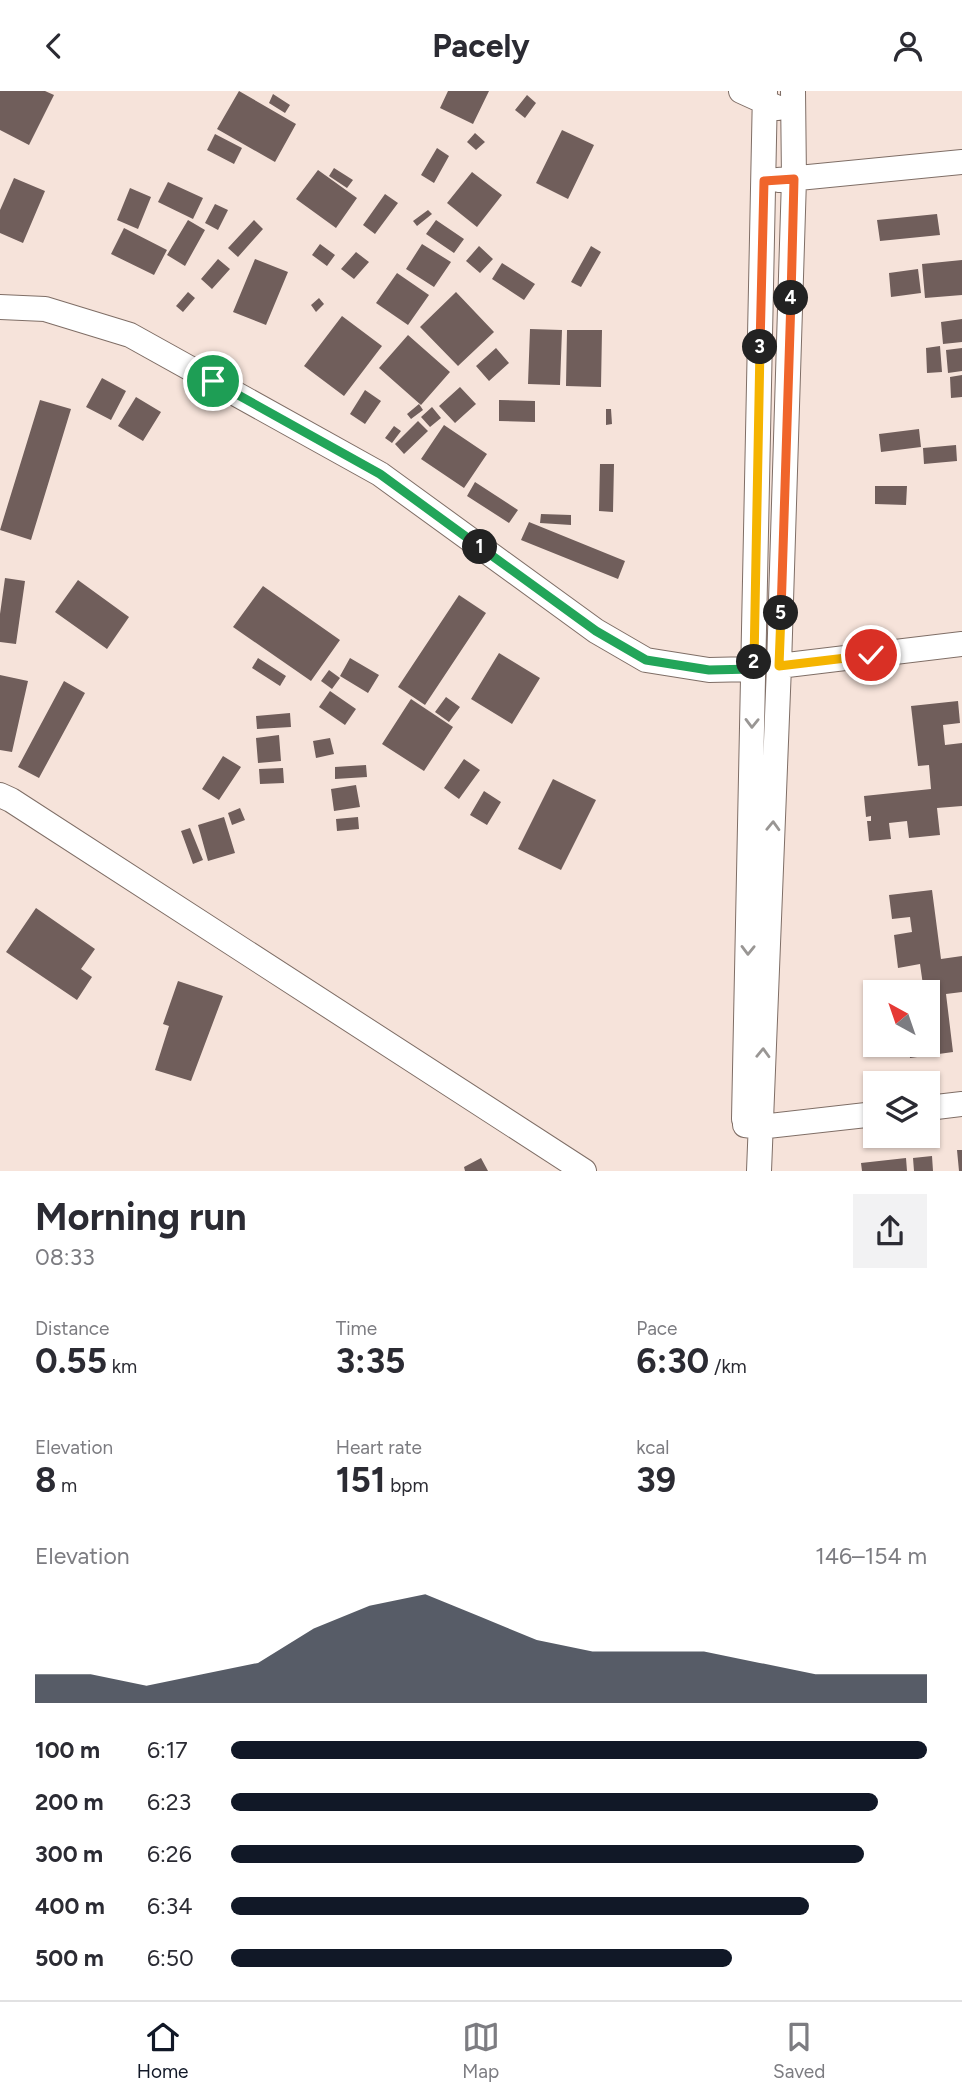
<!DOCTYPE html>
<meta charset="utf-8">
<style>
:root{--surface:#fff;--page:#f2f2f3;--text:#2b2b33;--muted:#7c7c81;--line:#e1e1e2;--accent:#111827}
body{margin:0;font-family:Figtree,sans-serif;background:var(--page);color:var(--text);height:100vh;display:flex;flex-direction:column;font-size:26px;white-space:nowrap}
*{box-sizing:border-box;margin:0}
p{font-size:23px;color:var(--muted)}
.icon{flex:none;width:38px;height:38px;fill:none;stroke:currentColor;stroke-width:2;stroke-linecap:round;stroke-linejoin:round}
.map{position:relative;height:1080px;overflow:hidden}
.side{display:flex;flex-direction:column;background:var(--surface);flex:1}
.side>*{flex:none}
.needle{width:46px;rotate:320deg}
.controls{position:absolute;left:863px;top:889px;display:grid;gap:14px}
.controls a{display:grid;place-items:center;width:77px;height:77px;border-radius:0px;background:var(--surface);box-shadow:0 2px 5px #0004;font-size:35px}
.pin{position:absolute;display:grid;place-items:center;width:60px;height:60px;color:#fff;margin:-30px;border:4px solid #fff;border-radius:50%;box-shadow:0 2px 7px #0007}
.km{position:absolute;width:35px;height:35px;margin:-18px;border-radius:50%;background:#222;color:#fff;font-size:19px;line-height:35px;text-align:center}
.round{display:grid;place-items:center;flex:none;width:74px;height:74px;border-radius:0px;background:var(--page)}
.head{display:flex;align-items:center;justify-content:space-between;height:119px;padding:0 35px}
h1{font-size:38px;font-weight:700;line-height:52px}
.stats{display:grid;grid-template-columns:repeat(3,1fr);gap:10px;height:119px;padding:7px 35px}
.stats div{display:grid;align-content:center}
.stats b{font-size:35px;font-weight:700}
.stats small{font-size:19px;font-weight:400}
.stats p{font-size:19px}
.chart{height:196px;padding:14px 35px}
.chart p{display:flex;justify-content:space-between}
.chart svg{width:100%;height:126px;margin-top:7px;fill:var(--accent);opacity:.7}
ul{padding:0 35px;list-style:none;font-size:23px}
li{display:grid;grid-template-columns:112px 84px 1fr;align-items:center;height:52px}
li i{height:18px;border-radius:9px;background:var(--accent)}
header{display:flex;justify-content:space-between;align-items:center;height:91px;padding:0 35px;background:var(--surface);font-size:32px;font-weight:700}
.tab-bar{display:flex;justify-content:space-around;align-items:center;height:98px;border-top:2px solid var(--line);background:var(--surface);font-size:19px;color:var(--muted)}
.tab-bar a{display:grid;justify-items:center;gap:4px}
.tab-bar .active{color:var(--accent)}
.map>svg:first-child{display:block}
.building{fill:#705e5b}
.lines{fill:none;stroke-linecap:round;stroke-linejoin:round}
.street-casing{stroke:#7f6e66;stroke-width:26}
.street{stroke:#fff;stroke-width:24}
.oneway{stroke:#999694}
.split-1-casing{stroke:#fff;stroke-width:14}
.split-2-casing{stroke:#fff;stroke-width:14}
.split-3-casing{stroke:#fff;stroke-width:14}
.split-4-casing{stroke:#fff;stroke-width:14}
.split-5-casing{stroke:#fff;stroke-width:14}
.split-6-casing{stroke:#fff;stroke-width:14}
.split-1{stroke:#22a559;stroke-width:9}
.split-2{stroke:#22a559;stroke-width:9}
.split-3{stroke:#f5b400;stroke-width:9}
.split-4{stroke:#f0652b;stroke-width:9}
.split-5{stroke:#f0652b;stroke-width:9}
.split-6{stroke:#f5b400;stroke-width:9}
</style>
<header><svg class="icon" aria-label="back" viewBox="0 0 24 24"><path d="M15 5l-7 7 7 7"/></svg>Pacely<svg class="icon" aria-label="person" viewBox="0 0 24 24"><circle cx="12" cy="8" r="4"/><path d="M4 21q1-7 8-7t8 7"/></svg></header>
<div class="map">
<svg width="962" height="1080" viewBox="0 0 962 1080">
<rect width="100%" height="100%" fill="#f6e3da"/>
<path class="building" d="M0 0H45L54 4 29 54 0 39Z
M239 0 296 33 275 71 217 38Z
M448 0H489L473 33 440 17Z
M273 3 290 14 285 22 269 12Z
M527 4 536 12 525 27 515 19Z
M562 39 594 54 568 108 536 92Z
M475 42 485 51 476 59 467 51Z
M215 43 242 57 234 73 207 59Z
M437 57 449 65 434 92 421 84Z
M334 77 353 89 347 97 329 85Z
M318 79 357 107 336 137 296 108Z
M472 81 502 104 477 136 447 112Z
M14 87 45 100 23 152 0 142V119Z
M168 91 203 107 193 128 158 111Z
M130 97 151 106 138 138 117 129Z
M385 103 398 112 375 143 363 134Z
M215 113 228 119 218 139 205 132Z
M428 119 432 123 417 135 413 130Z
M937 123 940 144 880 150 877 129Z
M188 129 205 139 185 175 167 164Z
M254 129 263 138 238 166 228 157Z
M436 129 464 148 454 162 426 143Z
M124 137 167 159 154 184 111 163Z
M320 153 335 164 327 175 312 164Z
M422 153 451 171 434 196 406 178Z
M479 155 493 168 480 182 466 170Z
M591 155 601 161 581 196 571 191Z
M356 161 369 171 354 188 341 178Z
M218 168 230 178 212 198 201 188Z
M255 168 288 181 266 234 233 221Z
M962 169V204L925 207 922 173Z
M502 172 535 193 524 209 492 188Z
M918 178 921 202 891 206 889 182Z
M397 182 429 204 408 234 376 212Z
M188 201 195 207 183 221 176 215Z
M456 201 494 241 458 275 420 236Z
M319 207 324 213 316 221 311 214Z
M342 225 382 255 344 305 304 275Z
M962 228V251L943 253 941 231Z
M530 238 562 239 560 294 528 293Z
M567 239H602L601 296 566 295Z
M408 244 450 281 421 314 379 277Z
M940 255 942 281 927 282 926 257Z
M496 257 509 272 489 290 476 275Z
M962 257V280L948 282 946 259Z
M962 284V306L951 307 950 286Z
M102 287 126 300 111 329 86 316Z
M460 296 476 313 455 332 439 315Z
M365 299 381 310 365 333 350 323Z
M136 306 161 321 143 350 118 335Z
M40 309 71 318 31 449 0 439Z
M499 309 535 310V331L499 330Z
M419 313 423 319 411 328 407 323Z
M432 316 441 327 430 336 421 326Z
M606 318H611L612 333 606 334Z
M418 330 428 340 404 363 395 353Z
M444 334 487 363 464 397 421 368Z
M394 335 401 340 392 352 385 347Z
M919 338 921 356 881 361 879 343Z
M956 354 957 370 924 373 923 357Z
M600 373H614L613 421 599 420Z
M475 391 518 419 509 432 467 405Z
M875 395H907L906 414 875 413Z
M541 423 571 424V434L540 432Z
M529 431 625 470 618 488 521 449Z
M5 487 25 490 16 553 0 551V523Z
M78 489 129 526 107 558 55 521Z
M263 495 340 549 311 590 233 536Z
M459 504 486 522 425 614 398 596Z
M499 562 540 587 512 633 471 608Z
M258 567 286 585 280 595 252 577Z
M350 567 379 584 368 602 340 585Z
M329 579 340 587 332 598 321 590Z
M0 584 28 590 12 661 0 659Z
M64 590 85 602 39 687 18 676Z
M330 600 356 618 345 634 319 616Z
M446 606 460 616 449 631 435 621Z
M411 608 453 636 424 680 382 653Z
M958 610 960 632 943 634 945 654 962 652V715L937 717 940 744 909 747 907 730 889 732 891 748 869 750 867 730H871V725L866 726 864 705 931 698 929 674 918 675 911 615Z
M290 622 291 636 257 638 256 625Z
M279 644 281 670 258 672 256 647Z
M330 647 334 663 316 667 313 650Z
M223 665 241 676 219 709 202 698Z
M464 668 480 679 459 708 444 697Z
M366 674 367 686 335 688V676Z
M283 677 284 692 260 693 259 678Z
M553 688 596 709 561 779 518 758Z
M356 694 360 716 334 720 331 698Z
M484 700 501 711 487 734 470 724Z
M240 717 245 729 232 734 228 722Z
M224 726 235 762 208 770 198 734Z
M358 726 359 738 337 740 336 728Z
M190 737 203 769 193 773 181 740Z
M932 799 941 868 962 865V901L946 903 953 961 910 967 909 954H928V901H924L920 873 898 877 894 844 912 841 910 826 892 828 889 804Z
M36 817 95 858 81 878 92 886 77 909 6 861Z
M178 890 223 905 191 990 155 979 169 935 163 933Z
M957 1059H962V1080H959Z
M932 1065 933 1080H914L913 1067Z
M481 1067 488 1080H465L464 1076Z
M906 1067 907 1080H862L861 1072Z"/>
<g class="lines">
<g class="street-casing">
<path id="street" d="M741 0 778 17
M778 89 962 71
M0 216 45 218 130 244 380 383 596 540 646 569 709 579 753 578
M779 575 962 553
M0 704 11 709 584 1080
M928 1017 962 1013
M744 1028 765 0
M745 1034 760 1036 875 1023
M759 1080 779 575 794 88 793 0"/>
</g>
<use href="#street" class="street"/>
</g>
<defs><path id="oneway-chevron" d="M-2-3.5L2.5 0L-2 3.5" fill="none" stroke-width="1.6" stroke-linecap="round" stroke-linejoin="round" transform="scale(1.75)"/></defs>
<g class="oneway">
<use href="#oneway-chevron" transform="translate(752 632) rotate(91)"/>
<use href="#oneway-chevron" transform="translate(773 735) rotate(-88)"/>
<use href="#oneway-chevron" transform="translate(748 859) rotate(91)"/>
<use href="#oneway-chevron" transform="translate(763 962) rotate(-88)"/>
</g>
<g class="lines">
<g class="split-1-casing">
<path id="split-1" d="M213 290 380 383 480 456"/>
</g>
<g class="split-2-casing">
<path id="split-2" d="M480 456 596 540 646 569 709 579 753 578 754 571"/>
</g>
<g class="split-3-casing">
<path id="split-3" d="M754 571 760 256"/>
</g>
<g class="split-4-casing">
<path id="split-4" d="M760 256 764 90 794 88 791 207"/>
</g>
<g class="split-5-casing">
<path id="split-5" d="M781 522 791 207"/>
</g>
<g class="split-6-casing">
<path id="split-6" d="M781 522 779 575 871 564"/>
</g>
<use href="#split-1" class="split-1"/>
<use href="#split-2" class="split-2"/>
<use href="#split-3" class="split-3"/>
<use href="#split-4" class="split-4"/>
<use href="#split-5" class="split-5"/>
<use href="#split-6" class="split-6"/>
</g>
</svg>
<div class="controls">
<a><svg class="needle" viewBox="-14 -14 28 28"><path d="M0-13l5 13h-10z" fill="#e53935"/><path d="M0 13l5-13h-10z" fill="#7c7c81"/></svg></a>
<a><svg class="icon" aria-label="layers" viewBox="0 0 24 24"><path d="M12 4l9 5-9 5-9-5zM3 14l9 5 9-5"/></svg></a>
</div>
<div class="pin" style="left:213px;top:290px;background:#1e9e55"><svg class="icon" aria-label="arrive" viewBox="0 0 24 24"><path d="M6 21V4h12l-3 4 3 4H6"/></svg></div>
<div class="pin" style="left:871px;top:564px;background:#d93025"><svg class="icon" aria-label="check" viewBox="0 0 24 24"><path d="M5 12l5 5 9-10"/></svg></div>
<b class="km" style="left:480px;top:456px">1</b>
<b class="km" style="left:754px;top:571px">2</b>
<b class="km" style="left:760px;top:256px">3</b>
<b class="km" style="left:791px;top:207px">4</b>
<b class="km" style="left:781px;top:522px">5</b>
</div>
<section class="side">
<div class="head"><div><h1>Morning run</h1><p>08:33</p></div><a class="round"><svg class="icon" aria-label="share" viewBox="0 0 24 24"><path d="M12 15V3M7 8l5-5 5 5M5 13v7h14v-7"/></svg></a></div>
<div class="stats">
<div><p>Distance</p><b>0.55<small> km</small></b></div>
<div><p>Time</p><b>3:35</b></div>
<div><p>Pace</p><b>6:30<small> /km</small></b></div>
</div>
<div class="stats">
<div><p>Elevation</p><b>8<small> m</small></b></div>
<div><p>Heart rate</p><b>151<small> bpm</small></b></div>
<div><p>kcal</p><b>39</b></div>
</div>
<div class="chart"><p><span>Elevation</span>146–154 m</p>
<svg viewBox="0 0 160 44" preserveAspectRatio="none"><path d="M0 44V34L10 34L20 38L30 34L40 30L50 18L60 10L70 6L80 14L90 22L100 26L110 26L120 26L130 30L140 34L150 34L160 34V44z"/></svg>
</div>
<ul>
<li><b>100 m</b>6:17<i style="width:100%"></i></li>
<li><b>200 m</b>6:23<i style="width:93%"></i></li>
<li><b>300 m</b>6:26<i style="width:91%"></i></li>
<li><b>400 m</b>6:34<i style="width:83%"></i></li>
<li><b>500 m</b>6:50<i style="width:72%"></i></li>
</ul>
</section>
<nav class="tab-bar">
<a class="active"><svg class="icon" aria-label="home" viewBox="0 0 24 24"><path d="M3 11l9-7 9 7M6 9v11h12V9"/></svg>Home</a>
<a><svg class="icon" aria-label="map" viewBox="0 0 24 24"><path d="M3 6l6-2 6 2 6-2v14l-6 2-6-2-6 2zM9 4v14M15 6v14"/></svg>Map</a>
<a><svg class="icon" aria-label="saved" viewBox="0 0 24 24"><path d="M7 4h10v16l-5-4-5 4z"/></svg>Saved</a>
</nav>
